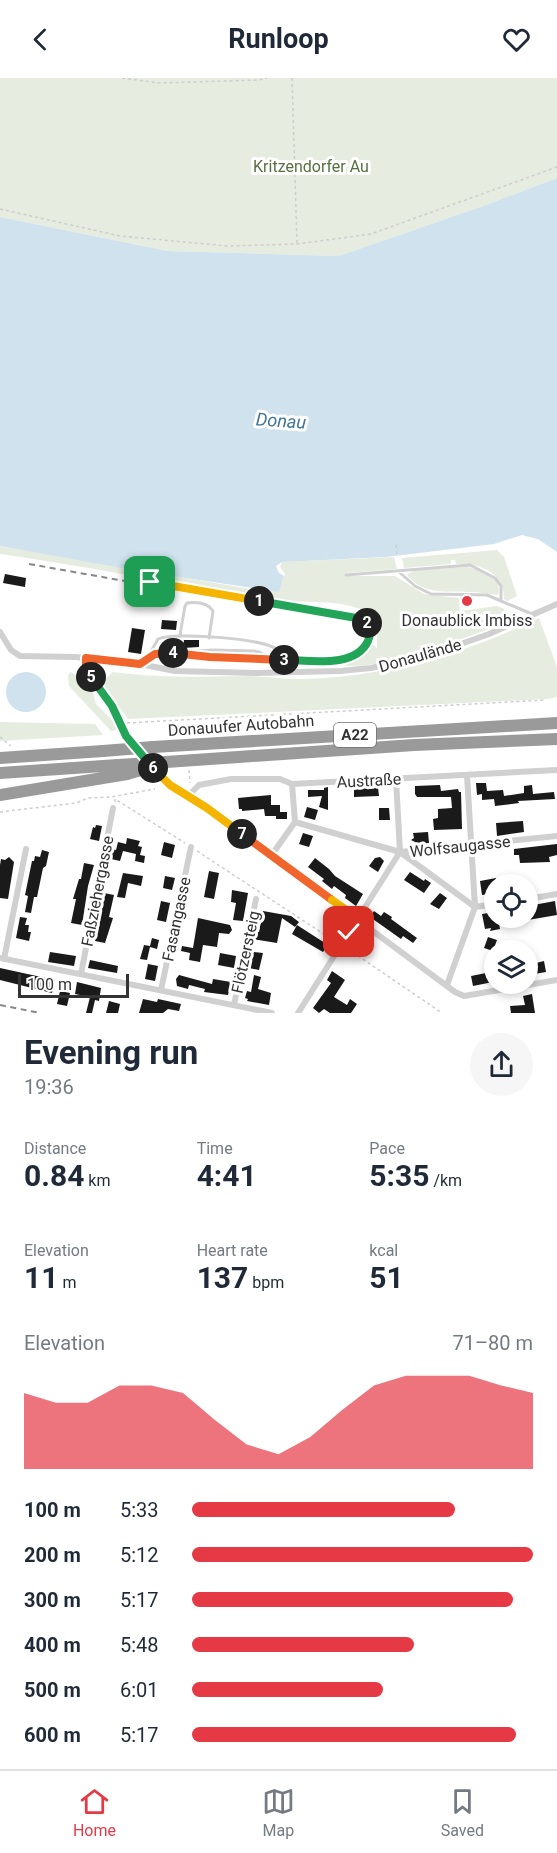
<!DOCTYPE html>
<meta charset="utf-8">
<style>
:root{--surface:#fff;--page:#f6f6f7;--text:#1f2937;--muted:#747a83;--line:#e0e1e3;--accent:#e63946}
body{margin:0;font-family:Roboto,sans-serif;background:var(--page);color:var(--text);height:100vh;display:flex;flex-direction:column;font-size:22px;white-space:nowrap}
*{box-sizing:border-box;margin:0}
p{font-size:20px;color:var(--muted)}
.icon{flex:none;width:33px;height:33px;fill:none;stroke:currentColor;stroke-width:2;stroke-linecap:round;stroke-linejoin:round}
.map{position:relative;height:935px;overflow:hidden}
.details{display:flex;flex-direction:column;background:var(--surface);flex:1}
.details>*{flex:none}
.fabs{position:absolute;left:484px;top:796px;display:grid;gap:12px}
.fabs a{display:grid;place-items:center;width:54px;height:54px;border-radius:50%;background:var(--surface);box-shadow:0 3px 9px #0003;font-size:30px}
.scale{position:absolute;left:18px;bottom:15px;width:111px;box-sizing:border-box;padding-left:6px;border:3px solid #333;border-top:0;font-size:16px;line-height:21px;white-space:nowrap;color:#333;-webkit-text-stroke:4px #fff;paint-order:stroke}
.pin{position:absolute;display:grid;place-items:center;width:51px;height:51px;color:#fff;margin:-26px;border-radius:12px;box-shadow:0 3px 9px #0006}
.km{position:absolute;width:30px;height:30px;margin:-15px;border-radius:50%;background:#222;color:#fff;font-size:16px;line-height:30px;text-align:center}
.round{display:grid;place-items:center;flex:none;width:63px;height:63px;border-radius:32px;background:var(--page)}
.headline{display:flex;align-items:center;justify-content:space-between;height:102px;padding:0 24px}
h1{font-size:33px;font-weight:700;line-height:45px}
.figures{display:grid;grid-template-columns:repeat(3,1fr);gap:9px;height:102px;padding:6px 24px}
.figures div{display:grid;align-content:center}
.figures b{font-size:30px;font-weight:700}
.figures small{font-size:16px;font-weight:400}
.figures p{font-size:16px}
.chart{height:168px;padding:12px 24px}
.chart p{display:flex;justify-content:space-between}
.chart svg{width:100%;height:108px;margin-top:6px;fill:var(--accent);opacity:.7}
ul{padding:0 24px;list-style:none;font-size:20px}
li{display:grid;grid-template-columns:96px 72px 1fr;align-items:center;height:45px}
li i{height:15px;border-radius:8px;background:var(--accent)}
header{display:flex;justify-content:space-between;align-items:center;height:78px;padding:0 24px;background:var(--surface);font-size:27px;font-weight:700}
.tab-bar{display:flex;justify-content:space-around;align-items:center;height:84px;border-top:2px solid var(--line);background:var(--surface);font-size:16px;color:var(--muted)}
.tab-bar a{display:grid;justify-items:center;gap:3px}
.tab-bar .on{color:var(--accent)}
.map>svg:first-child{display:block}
.green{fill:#e6ecdf}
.water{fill:#cfe2ee}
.building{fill:#1a1a1a}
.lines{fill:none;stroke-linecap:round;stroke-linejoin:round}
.path{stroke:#cdcdcd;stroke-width:1.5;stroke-dasharray:3 3;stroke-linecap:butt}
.service{stroke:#d0d0d0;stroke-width:3}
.minor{stroke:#d0d0d0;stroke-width:6}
.motorway{stroke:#9a9a9a;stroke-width:12}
.rail{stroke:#888;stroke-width:2;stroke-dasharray:6 4.5;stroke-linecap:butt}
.motorway-bridge{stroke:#9a9a9a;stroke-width:12}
.split-1-casing{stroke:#fff;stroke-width:12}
.split-2-casing{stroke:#fff;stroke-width:12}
.split-3-casing{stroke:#fff;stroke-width:12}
.split-4-casing{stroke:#fff;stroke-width:12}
.split-5-casing{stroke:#fff;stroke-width:12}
.split-6-casing{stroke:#fff;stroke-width:12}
.split-7-casing{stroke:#fff;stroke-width:12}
.split-8-casing{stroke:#fff;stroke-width:12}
.split-9-casing{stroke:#fff;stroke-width:12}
.split-1{stroke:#f5b400;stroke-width:8}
.split-2{stroke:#22a559;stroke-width:8}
.split-3{stroke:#22a559;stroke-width:8}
.split-4{stroke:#f0652b;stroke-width:8}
.split-5{stroke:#f0652b;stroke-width:8}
.split-6{stroke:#22a559;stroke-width:8}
.split-7{stroke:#f5b400;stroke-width:8}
.split-8{stroke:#f0652b;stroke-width:8}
.split-9{stroke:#f5b400;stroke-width:8}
.poi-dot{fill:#e63946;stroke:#fff;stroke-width:2}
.labels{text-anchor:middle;stroke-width:6;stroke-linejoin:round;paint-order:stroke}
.shield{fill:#fff;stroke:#707070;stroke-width:1.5}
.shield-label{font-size:15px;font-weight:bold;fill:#333}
.park-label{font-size:16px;fill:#56703f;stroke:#fff}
.poi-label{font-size:16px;fill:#333;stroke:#fff}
.street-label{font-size:16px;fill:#333;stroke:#fff}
.water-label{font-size:18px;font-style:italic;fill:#3f7597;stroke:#fff}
</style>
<header><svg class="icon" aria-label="back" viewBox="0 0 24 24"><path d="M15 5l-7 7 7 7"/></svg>Runloop<svg class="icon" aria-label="heart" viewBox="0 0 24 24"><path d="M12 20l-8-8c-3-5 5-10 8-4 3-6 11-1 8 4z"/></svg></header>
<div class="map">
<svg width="557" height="935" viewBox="0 0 557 935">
<rect width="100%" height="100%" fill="#fff"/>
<path class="green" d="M0 0H557V100L483 128 339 178 168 173 0 139Z
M0 468 268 514 269 512 279 513 285 496 280 489 282 484 394 479 397 491 346 495V498H395L424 516 459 520 460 533 497 528 504 531 508 541 505 545C457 562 397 589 346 588 350 581 364 576 372 566L377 570C377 556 378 541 365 533 337 520 304 526 275 522 183 508 92 489 0 476Z
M497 472 504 479 517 518 507 523 504 521C505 494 479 485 456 486L455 482H451V486L404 490 402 480Z
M468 489C480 492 504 501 498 517 488 516 479 514 469 514 446 513 423 517 407 497L411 494 418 492Z
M539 540 557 589V619L548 621 128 641 101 605 113 594C158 600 201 599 246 598 264 598 283 601 301 601 384 599 464 576 539 540Z
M70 594 78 598 92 611 96 626 116 646V652L111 653 69 608 68 598Z
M0 644 95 646 103 657 0 663Z"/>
<path class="water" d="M557 100V474L538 461 522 457 494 466 386 479 282 484 276 488 279 495 284 498 279 514 133 492 0 468V139L168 173 339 178 483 128Z
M6 614a20 20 0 1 1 40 0a20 20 0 1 1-40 0Z"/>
<path class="building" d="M5 496 26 500 25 509 3 505Z
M162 542 177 543 176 552 161 551Z
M132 550 145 552 141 576 128 574Z
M184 562H199V569L183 570Z
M476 705H486L487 713 503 712 504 718 524 715V708L532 707 533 716 554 714 555 721 518 723 519 725 495 728 494 721 482 722V716L477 717Z
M440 707 441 713 458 711 459 714H461L462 751 434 752 433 741 438 740V731L452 730 451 719H417L415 716V708Z
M328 709V732L319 729 322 718 308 719V712H324V710Z
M378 709 379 718 354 719V712L356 710Z
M271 717V727H280V734H287V741H276V738H265L264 731 242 733V731H239L238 720Z
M307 729 318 732 315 742 304 739Z
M379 730H389L390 742H379Z
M523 743 524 754 497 758 496 745Z
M96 747 102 748 99 763 90 761 93 749 95 750Z
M428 754 429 765 416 766 415 764 411 762 414 760 413 755Z
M303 755 313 758 309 769 299 766Z
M127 760 140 763 138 768 142 769 140 777 145 778 144 785 135 783 136 776 123 773 120 783 111 781 113 771 116 772 118 764 126 766Z
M164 764 175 767 172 780 161 777Z
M557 766V777L549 779 550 784 520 785 519 777H514V771Z
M42 772 49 774 46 788 43 790 37 819H34L31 835 25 834 28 818 25 817 32 783H34L35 778 40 779Z
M9 779 14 784 8 821 0 820V787L1 781 5 782Z
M380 779 384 783 378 794 369 788 375 780Z
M315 780 329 791 335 798 363 816 356 828 345 820 346 817 334 808 332 811 322 803 324 801 308 789Z
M84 785 94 787 88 808 82 847 71 845 76 821H73L79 801H81Z
M209 793 219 795 214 821 204 819Z
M410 794 424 803 425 801 431 805 424 815 404 802Z
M123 795 143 798 141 808 128 805 125 820 117 819Z
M165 798 175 800 172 812 163 810Z
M496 800 495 815 482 817 480 803Z
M232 812 248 815 243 843 233 842 236 825 231 824Z
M104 815 114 817 109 839 113 840 105 865 95 863Z
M440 815 447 820 439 831 430 826Z
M161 823 170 825 166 844 157 842Z
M555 823 557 837 528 842V828Z
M263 833 291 838 299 844 295 849 282 840 277 865 253 861 255 853 259 854Z
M374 833 381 838 384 834 392 839 391 841 417 860 413 865 403 858 401 861 370 839Z
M495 834V840H498L500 851 490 853 491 850 485 851 482 836Z
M20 839 27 840 25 847H29L28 854H31L29 863 16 860Z
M198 840 230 847 232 852 229 856 219 855 217 869 203 867 200 884 189 882 190 875 181 873 182 868 193 870Z
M297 847 328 867 323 874 292 856Z
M488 859 497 862 493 873 484 870Z
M152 860 159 862 157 871 150 869 147 882 140 881 144 867 150 868Z
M50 874 76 878 74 888 48 884Z
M253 874 263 875 259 892 249 890Z
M220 875 236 878 234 890 218 887Z
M90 882 118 888 117 895 88 890Z
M544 883 546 894 534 896 532 886Z
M148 886 158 888 155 903 145 901Z
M0 890 55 902 52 915 0 902Z
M332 893 345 902 334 919 347 927 350 921 357 926 351 935H330L324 931 319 935 313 930 331 905 327 902Z
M491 894 492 898H495L493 904 473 908 471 898Z
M179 897 212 906 213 901 231 904 228 917 204 914 205 911 189 907 188 911 177 908 176 901Z
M254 897 261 899 258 911 271 915 269 927 247 923 248 921 245 920 247 913 251 914Z
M77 904 101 910 99 923 95 922 92 935H86L90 919 75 916Z
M60 913 70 915 67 928 57 926Z
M532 916 535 935H511L510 928 525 927 523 918Z
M143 921 157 924 158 921 181 926 179 933 168 931 163 935H139Z
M109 923 120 926 118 935H106Z"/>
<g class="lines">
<path class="path" d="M122 0 159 5 259 2 267 0
M292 0 297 165
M0 131 120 158 228 168 297 166 371 156 557 89
M396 467 397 478
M127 645 545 622
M0 659 11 668
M189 692 190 705
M115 724V721L185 765
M0 734 76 725 88 720 111 719 155 711
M197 773 336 864
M348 871 442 935"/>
<path class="service" d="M398 493 415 508 431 516 487 517 501 523
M346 497 470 487 495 500 501 508V523L532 536
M180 557 185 528 187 525C196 524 208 525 213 533L209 560
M187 574 212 572 254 573 259 574 271 581
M148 579 158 561C174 554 272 560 280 574L277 581
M142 585 151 577 164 574 273 582H339L355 577 368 564 370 550 362 541 150 504"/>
<path class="minor" d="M0 554 11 572 20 578 76 579 140 586 175 593 256 595 340 593 371 590 430 577 489 556 557 526
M86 580 89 597 113 628 126 658 161 699 179 713 207 730 455 914 464 918 557 902
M188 718 199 707 231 701H280L292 706 557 692
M295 744 400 774 557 758
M400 774 475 829 495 826
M271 778 295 744 292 706
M528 821 557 816
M0 880 272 935
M4 881 26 771
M81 896 113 730
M447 907 475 829 467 697
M161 912 191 769
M234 927 256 821
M298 935 400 774 396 701"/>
<path class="motorway" d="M153 669 557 645
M0 680 103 673
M166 684 414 667 557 661
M0 695 118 687
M0 717 127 696"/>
<path class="rail" d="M29 486 316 537
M0 927 40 935"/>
<path class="motorway-bridge" d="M103 673 153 669
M118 687 166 684
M127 696 148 690"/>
</g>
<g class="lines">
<g class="split-1-casing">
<path id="split-1" d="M150 504 259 523"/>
</g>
<g class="split-2-casing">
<path id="split-2" d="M259 523 362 541 367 545"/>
</g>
<g class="split-3-casing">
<path id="split-3" d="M284 582C309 582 355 591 368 563 371 556 371 551 367 545"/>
</g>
<g class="split-4-casing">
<path id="split-4" d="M173 575 210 579 284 582"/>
</g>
<g class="split-5-casing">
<path id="split-5" d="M91 599 86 590V580L140 586 155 576 173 575"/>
</g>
<g class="split-6-casing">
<path id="split-6" d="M91 599 112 628 126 658 153 690"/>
</g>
<g class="split-7-casing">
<path id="split-7" d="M153 690 170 707 207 730 242 756"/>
</g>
<g class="split-8-casing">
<path id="split-8" d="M242 756 332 822"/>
</g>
<g class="split-9-casing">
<path id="split-9" d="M332 822 358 840 349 854"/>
</g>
<use href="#split-1" class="split-1"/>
<use href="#split-2" class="split-2"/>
<use href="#split-3" class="split-3"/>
<use href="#split-4" class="split-4"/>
<use href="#split-5" class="split-5"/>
<use href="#split-6" class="split-6"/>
<use href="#split-7" class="split-7"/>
<use href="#split-8" class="split-8"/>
<use href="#split-9" class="split-9"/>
</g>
<circle class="poi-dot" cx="467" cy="523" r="6"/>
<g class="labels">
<rect class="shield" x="334" y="645" width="42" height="24" rx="4.5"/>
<g class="shield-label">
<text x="355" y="662">A22</text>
</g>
<g class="park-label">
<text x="311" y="94">Kritzendorfer Au</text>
</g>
<g class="poi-label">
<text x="467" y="548">Donaublick Imbiss</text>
</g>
<g class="street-label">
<text transform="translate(420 577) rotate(-16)" y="6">Donaulände</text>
<text transform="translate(241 647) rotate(-4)" y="6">Donauufer Autobahn</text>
<text transform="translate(369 702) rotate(-3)" y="6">Austraße</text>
<text transform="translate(460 768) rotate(-6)" y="6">Wolfsaugasse</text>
<text transform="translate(97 813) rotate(-79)" y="6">Faßziehergasse</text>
<text transform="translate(176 841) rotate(-78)" y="6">Fasangasse</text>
<text transform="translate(245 874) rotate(-78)" y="6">Flötzersteig</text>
</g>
<g class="water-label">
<text transform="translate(281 343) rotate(4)" y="6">Donau</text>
</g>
</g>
</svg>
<div class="fabs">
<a><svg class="icon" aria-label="locate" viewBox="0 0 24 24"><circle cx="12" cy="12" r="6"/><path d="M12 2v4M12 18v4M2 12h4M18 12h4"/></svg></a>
<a><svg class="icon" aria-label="layers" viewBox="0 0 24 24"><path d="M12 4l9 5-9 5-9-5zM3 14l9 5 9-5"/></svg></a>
</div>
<div class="scale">100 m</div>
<div class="pin" style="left:150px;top:504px;background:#1e9e55"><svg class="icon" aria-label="arrive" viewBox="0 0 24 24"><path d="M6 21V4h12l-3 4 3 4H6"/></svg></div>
<div class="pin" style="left:349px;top:854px;background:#d93025"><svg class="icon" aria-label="check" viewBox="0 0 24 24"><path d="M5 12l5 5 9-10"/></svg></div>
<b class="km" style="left:259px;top:523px">1</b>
<b class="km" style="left:367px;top:545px">2</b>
<b class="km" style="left:284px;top:582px">3</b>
<b class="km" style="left:173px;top:575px">4</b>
<b class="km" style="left:91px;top:599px">5</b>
<b class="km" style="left:153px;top:690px">6</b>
<b class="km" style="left:242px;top:756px">7</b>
</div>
<section class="details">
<div class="headline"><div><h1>Evening run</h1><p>19:36</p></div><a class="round"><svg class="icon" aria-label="share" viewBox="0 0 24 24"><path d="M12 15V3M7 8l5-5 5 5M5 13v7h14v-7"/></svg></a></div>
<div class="figures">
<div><p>Distance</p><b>0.84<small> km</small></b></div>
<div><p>Time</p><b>4:41</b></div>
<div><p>Pace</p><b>5:35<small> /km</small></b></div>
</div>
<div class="figures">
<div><p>Elevation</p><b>11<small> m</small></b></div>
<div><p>Heart rate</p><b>137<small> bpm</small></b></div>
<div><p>kcal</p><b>51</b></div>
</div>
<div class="chart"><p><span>Elevation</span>71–80 m</p>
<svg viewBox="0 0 160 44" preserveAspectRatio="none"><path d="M0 44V13L10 17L20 17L30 10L40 10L50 13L60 24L70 34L80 38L90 31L100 20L110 10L120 6L130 6L140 6L150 10L160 13V44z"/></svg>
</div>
<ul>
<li><b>100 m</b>5:33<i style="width:77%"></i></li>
<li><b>200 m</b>5:12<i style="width:100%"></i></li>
<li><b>300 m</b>5:17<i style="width:94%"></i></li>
<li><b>400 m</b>5:48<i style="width:65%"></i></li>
<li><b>500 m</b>6:01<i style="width:56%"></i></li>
<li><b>600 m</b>5:17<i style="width:95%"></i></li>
</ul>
</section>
<nav class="tab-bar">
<a class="on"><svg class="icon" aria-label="home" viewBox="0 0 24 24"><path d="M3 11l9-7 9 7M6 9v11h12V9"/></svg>Home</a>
<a><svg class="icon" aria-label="map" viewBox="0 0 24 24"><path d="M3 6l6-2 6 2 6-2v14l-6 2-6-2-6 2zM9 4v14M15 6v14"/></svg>Map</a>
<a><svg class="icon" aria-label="saved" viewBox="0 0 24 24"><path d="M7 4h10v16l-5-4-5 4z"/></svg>Saved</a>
</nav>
